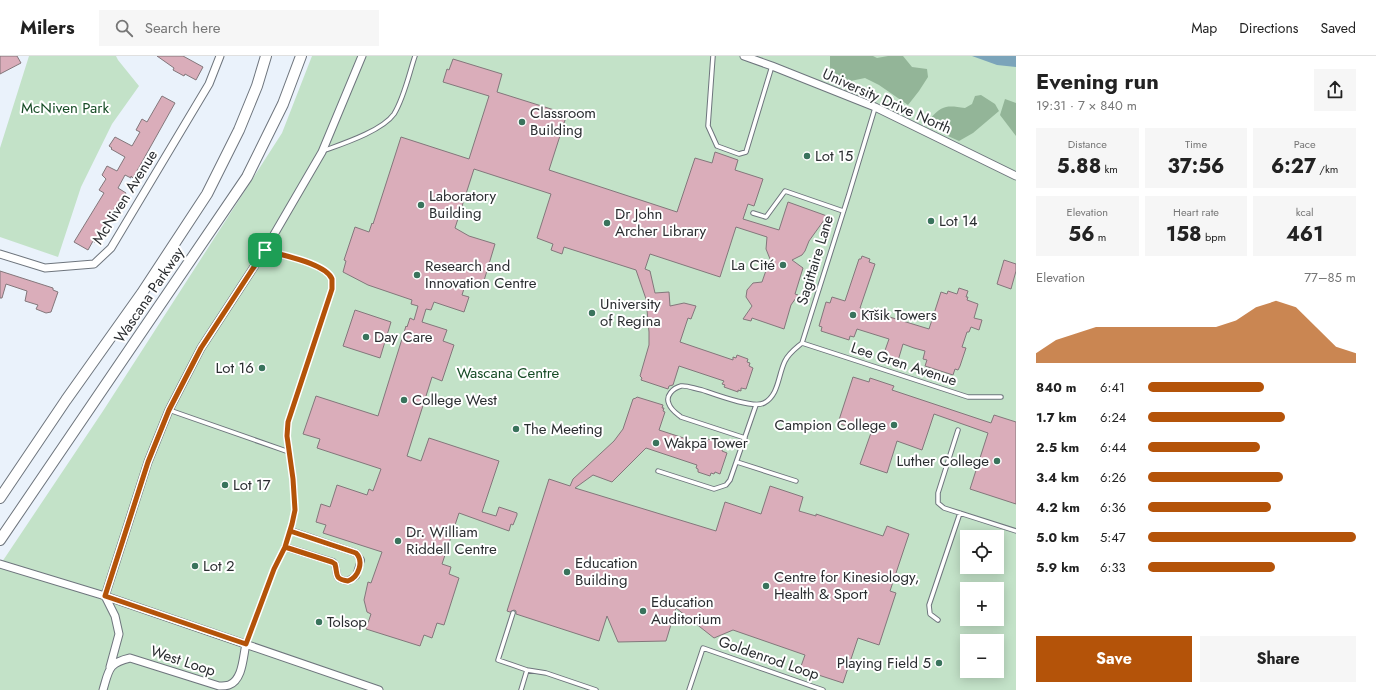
<!DOCTYPE html>
<meta charset="utf-8">
<style>
:root{--surface:#fff;--page:#f6f6f6;--text:#222;--muted:#767676;--line:#e0e0e0;--accent:#b45309}
body{margin:0;font-family:Jost,sans-serif;background:var(--page);color:var(--text);height:100vh;display:flex;flex-direction:column;font-size:15px;white-space:nowrap}
*{box-sizing:border-box;margin:0}
p{font-size:13px;color:var(--muted)}
.icon{flex:none;width:22px;height:22px;fill:none;stroke:currentColor;stroke-width:2;stroke-linecap:round;stroke-linejoin:round}
.map{position:relative;flex:1;overflow:hidden}
.panel{display:flex;flex-direction:column;background:var(--surface);width:360px}
.panel>*{flex:none}
.fabs{position:absolute;left:960px;top:474px;display:grid;gap:8px}
.fabs a{display:grid;place-items:center;width:44px;height:44px;border-radius:0px;background:var(--surface);box-shadow:0 2px 10px #0003;font-size:20px}
.pin{position:absolute;display:grid;place-items:center;width:34px;height:34px;color:#fff;margin:-17px;border-radius:8px;box-shadow:0 2px 6px #0006}
.round{display:grid;place-items:center;flex:none;width:42px;height:42px;border-radius:0px;background:var(--page)}
.headline{display:flex;align-items:center;justify-content:space-between;height:68px;padding:0 20px}
h1{font-size:22px;font-weight:700;line-height:30px}
.figures{display:grid;grid-template-columns:repeat(3,1fr);gap:6px;height:68px;padding:4px 20px}
.figures div{display:grid;align-content:center;border-radius:0px;background:var(--page);text-align:center}
.figures b{font-size:20px;font-weight:700}
.figures small{font-size:11px;font-weight:400}
.figures p{font-size:11px}
.chart{height:112px;padding:8px 20px}
.chart p{display:flex;justify-content:space-between}
.chart svg{width:100%;height:72px;margin-top:4px;fill:var(--accent);opacity:.7}
.cta{display:flex;gap:8px;margin-top:auto;padding:8px 20px}
.cta a{flex:1;height:46px;border-radius:0px;background:var(--accent);color:#fff;font-size:16px;font-weight:700;line-height:46px;text-align:center}
.cta a+a{background:var(--page);color:var(--text)}
ul{padding:0 20px;list-style:none;font-size:13px}
li{display:grid;grid-template-columns:64px 48px 1fr;align-items:center;height:30px}
li i{height:10px;border-radius:5px;background:var(--accent)}
header{display:flex;align-items:center;gap:24px;box-sizing:border-box;height:56px;padding:0 20px;background:var(--surface);border-bottom:1px solid var(--line)}
header strong{font-size:19px}
nav{display:flex;gap:22px;margin-inline-start:auto;font-size:14px}
.search{width:280px;height:36px;background:var(--page);display:flex;align-items:center;gap:10px;box-sizing:border-box;padding:0 14px;border-radius:0px;color:var(--muted);font-size:15px}
main{display:flex;flex:1;min-height:0}
.map>svg:first-child{display:block}
.green{fill:#c3e2c8;fill-rule:evenodd}
.forest{fill:#93b598}
.water{fill:#7ba4ba}
.building{fill:#daadba;stroke:#83777b}
.lines{fill:none;stroke-linecap:round;stroke-linejoin:round}
.service-casing{stroke:#6e757d;stroke-width:5.5}
.pedestrian-casing{stroke:#6e757d;stroke-width:8}
.minor-casing{stroke:#6e757d;stroke-width:9}
.secondary-casing{stroke:#6e757d;stroke-width:12}
.service{stroke:#fff;stroke-width:3.5}
.pedestrian{stroke:#fff;stroke-width:5.5}
.minor{stroke:#fff;stroke-width:7}
.secondary{stroke:#fff;stroke-width:10}
.route-casing{stroke:#fff;stroke-width:8}
.route{stroke:#b45309;stroke-width:5}
.poi-dot{fill:#39735c;stroke:#fff;stroke-width:1.5}
.labels{text-anchor:middle;stroke-width:4;stroke-linejoin:round;paint-order:stroke}
.street-label{font-size:15px;fill:#2a2d30;stroke:#fff}
.park-label{font-size:15px;fill:#174c26;stroke:#fff}
.poi-label{font-size:15px;fill:#2a2d30;stroke:#fff;text-anchor:start}
</style>
<header>
<strong>Milers</strong>
<div class="search"><svg class="icon" aria-label="search" viewBox="0 0 24 24"><circle cx="10" cy="10" r="6"/><path d="M15 15l6 6"/></svg>Search here</div>
<nav><a>Map</a><a>Directions</a><a>Saved</a></nav>
</header>
<main>
<div class="map">
<svg width="1016" height="634" viewBox="0 0 1016 634">
<rect width="100%" height="100%" fill="#eaf2fb"/>
<path class="green" d="M29 0H116L118 4 139 30 112 68 81 131 58 201 0 181V92Z
M312 0H1016V634H0V509L103 355 282 77ZM967 481H997V511H967ZM967 533H997V563H967ZM967 585H997V615H967Z"/>
<path class="forest" d="M830 0H873L877 2 888 0H903L912 11 927 13 928 21 919 35 908 49 879 29 865 22 836 28 830 11Z
M981 39 995 48 999 55 973 77 959 85 948 80 931 62C943 48 949 50 965 52L972 48 975 40Z
M1005 43 1016 47V80L1000 59Z"/>
<path class="water" d="M972 0H1016V11L997 9Z"/>
<path class="building" d="M0 0H17L21 7 0 18Z
M157 0H183L203 11 196 24 185 18 184 20 173 14 174 12Z
M453 3 502 18 497 36 567 58 549 114 677 156 695 102 712 107 715 96 738 104 735 114 763 123 754 150 748 148 743 163 779 174 788 146 827 160 809 185 805 195 802 199 792 204 803 212 795 238 798 239 791 249 784 273 752 262 751 265 743 263 752 250 746 241 747 234 753 227 762 226 770 203 766 193 767 181 736 171 720 221 650 198 645 213 650 215 655 237 669 236 670 250 684 247 696 250 691 263 688 262 680 286 733 304V301L736 302 737 299 748 303 747 306 750 307 749 310 753 312 746 333 741 332V335L738 334V336L724 331 725 329 722 328 724 325 679 310 673 329 669 330 668 333 641 324 642 322 640 320 649 289V276L646 243 636 214 564 191 562 198 551 194 553 188 537 182 551 138 474 113 455 172 469 180 495 188 483 228 467 223 462 239 469 241 464 256 434 246 431 254 426 253 422 266 447 274 443 285 454 289 442 325 432 321 407 400 421 405 429 382 499 405 482 456 496 460 499 451 517 457V459L513 469 511 468 509 475 459 457 442 508 451 511 449 518 459 522 444 569 437 567 432 582 424 579 420 590 366 573 371 558 367 556 364 544 368 526 371 527 382 496 323 477 326 469 316 466 321 448 330 451 337 429 367 439 369 433 373 435 381 413 317 392 320 383 303 378 316 340 378 360 406 270 407 271 410 262 414 264 418 250 411 248 412 244 368 229 343 216 346 205 344 204 355 171 369 176 372 167 373 168 401 81 469 103 489 40 443 26 447 13 449 14Z
M162 40 175 47 133 122 131 120V122L125 119 118 132 126 137 121 146 119 145 112 156 95 187 93 185 88 194 74 186 104 137 99 134 106 123 102 119 107 110 117 115 125 101 111 93 112 92 109 90 115 81 132 90 140 76 136 74 142 63 147 66Z
M862 200 870 203 869 206 875 208 860 252 929 273 941 236 947 238 948 235 957 238 959 232 968 235 966 241H968L967 244 978 248 974 262 982 264 979 274 971 271 969 276H967L962 291 966 292 960 310 958 314 955 313 953 319 925 310 927 304 923 303 925 295 914 292 903 288 897 308 882 303 889 283 857 273 854 281 850 280 849 284 821 275 822 271 819 270 826 246 830 247 832 241 845 245 859 203H861Z
M1004 204 1016 208V215L1011 233 997 228Z
M0 215 53 232V234L58 236 51 256 46 257 36 253 38 249 25 245 27 235 6 228 2 242H0Z
M355 254 391 266 380 302 343 290Z
M853 321 869 326 870 322 894 330 892 334 991 367 994 359 1016 366V448L970 433 988 377 934 358 922 394 897 385 887 417 860 408 872 374 851 367 849 371 838 367Z
M637 341 663 349 662 352H664L663 355 665 356 659 374 702 388 703 385 707 387 708 383 721 387 720 391 723 392 722 395 727 397 720 418 715 416 714 418 711 417 710 420 698 416V413L696 412 697 409 646 392 612 426 593 419 575 432 716 475 725 446 761 458 770 430 803 441 799 455 816 460V458L883 480 887 470 909 478 890 535 896 537 879 589 858 582 843 627 800 613 805 599 733 574 714 582 676 552 666 585 618 586 607 560 599 585 516 558V555L514 554 510 556 507 555 549 423 570 430 573 423 614 385 623 373 633 343 636 342Z"/>
<g class="lines">
<g class="service-casing">
<path id="service" d="M713 0 708 70 717 90 739 98 746 96 772 10
M323 95C342 88 382 75 394 58 404 42 409 18 415 0
M753 157 766 161 785 135 843 155
M802 287 968 341H1001
M169 354 289 396
M958 374 938 437V447L944 452 1016 475
M745 382 681 361C676 357 671 354 669 348 665 340 673 332 681 330 687 329 695 333 702 334 714 338 753 353 764 347 779 339 778 319 785 305 789 297 795 293 802 287L849 138 875 52
M737 406 796 425
M658 415 714 433 726 429 730 424 756 349
M513 557 498 604 527 614 546 617 596 634
M938 564 930 558 929 549 960 457
M246 588C254 563 264 538 274 514 282 494 294 476 295 454 297 424 286 396 288 366L332 233C332 230 332 226 332 224 326 208 280 199 265 194
M521 634 527 614
M689 634 703 592 823 634"/>
</g>
<g class="pedestrian-casing">
<path id="pedestrian" d="M285 491 333 506 335 508C338 519 334 523 348 525L356 520 361 504 356 497 291 475"/>
</g>
<g class="minor-casing">
<path id="minor" d="M744 0 772 10 875 51 1016 120
M0 198 45 212 94 208 111 192 209 28 220 0
M0 508 105 540 379 634
M105 540 148 406 169 354 201 292 265 194 322 96 362 0
M105 540 115 560 119 578 110 611
M103 634C109 614 108 607 130 602L219 630C222 630 226 630 229 629 243 624 243 600 246 588"/>
</g>
<g class="secondary-casing">
<path id="secondary" d="M0 442 66 344 142 237 207 138 239 74 257 30 266 0
M0 484 247 121 283 48 301 0"/>
</g>
<use href="#service" class="service"/>
<use href="#pedestrian" class="pedestrian"/>
<use href="#minor" class="minor"/>
<use href="#secondary" class="secondary"/>
</g>
<g class="lines">
<g class="route-casing">
<path id="route" d="M265 194 201 292 169 354 148 406 105 540 246 588 274 513 285 491 290 475 356 497C364 505 359 521 348 525 334 523 338 519 335 508L332 506 285 491 292 468 295 454 293 423 287 380 288 366 332 233C332 230 332 226 332 223 326 207 280 199 265 194"/>
</g>
<use href="#route" class="route"/>
</g>
<g class="poi-dot">
<circle cx="522" cy="66" r="4"/>
<circle cx="807" cy="100" r="4"/>
<circle cx="421" cy="149" r="4"/>
<circle cx="931" cy="165" r="4"/>
<circle cx="607" cy="167" r="4"/>
<circle cx="783" cy="209" r="4"/>
<circle cx="417" cy="219" r="4"/>
<circle cx="592" cy="257" r="4"/>
<circle cx="853" cy="259" r="4"/>
<circle cx="366" cy="281" r="4"/>
<circle cx="262" cy="312" r="4"/>
<circle cx="404" cy="344" r="4"/>
<circle cx="894" cy="369" r="4"/>
<circle cx="516" cy="373" r="4"/>
<circle cx="656" cy="387" r="4"/>
<circle cx="997" cy="405" r="4"/>
<circle cx="225" cy="429" r="4"/>
<circle cx="398" cy="485" r="4"/>
<circle cx="195" cy="510" r="4"/>
<circle cx="567" cy="516" r="4"/>
<circle cx="766" cy="530" r="4"/>
<circle cx="643" cy="555" r="4"/>
<circle cx="319" cy="566" r="4"/>
<circle cx="939" cy="607" r="4"/>
</g>
<g class="labels">
<g class="street-label">
<text transform="translate(887 45) rotate(24)" y="5">University Drive North</text>
<text transform="translate(125 141) rotate(-58)" y="5">McNiven Avenue</text>
<text transform="translate(815 204) rotate(-73)" y="5">Sagittaire Lane</text>
<text transform="translate(149 239) rotate(-56)" y="5">Wascana Parkway</text>
<text transform="translate(904 308) rotate(18)" y="5">Lee Gren Avenue</text>
<text transform="translate(769 602) rotate(19)" y="5">Goldenrod Loop</text>
<text transform="translate(183 605) rotate(18)" y="5">West Loop</text>
</g>
<g class="park-label">
<text x="65" y="57">McNiven Park</text>
<text x="508" y="322">Wascana Centre</text>
</g>
<g class="poi-label">
<text x="530" y="62">Classroom<tspan x="530" dy="17">Building</tspan></text>
<text x="815" y="105">Lot 15</text>
<text x="429" y="145">Laboratory<tspan x="429" dy="17">Building</tspan></text>
<text x="615" y="163">Dr John<tspan x="615" dy="17">Archer Library</tspan></text>
<text x="939" y="170">Lot 14</text>
<text x="775" y="214" text-anchor="end">La Cité</text>
<text x="425" y="215">Research and<tspan x="425" dy="17">Innovation Centre</tspan></text>
<text x="600" y="253">University<tspan x="600" dy="17">of Regina</tspan></text>
<text x="861" y="264">Kīšik Towers</text>
<text x="374" y="286">Day Care</text>
<text x="254" y="317" text-anchor="end">Lot 16</text>
<text x="412" y="349">College West</text>
<text x="886" y="374" text-anchor="end">Campion College</text>
<text x="524" y="378">The Meeting</text>
<text x="664" y="392">Wakpā Tower</text>
<text x="989" y="410" text-anchor="end">Luther College</text>
<text x="233" y="434">Lot 17</text>
<text x="406" y="481">Dr. William<tspan x="406" dy="17">Riddell Centre</tspan></text>
<text x="575" y="512">Education<tspan x="575" dy="17">Building</tspan></text>
<text x="203" y="515">Lot 2</text>
<text x="774" y="526">Centre for Kinesiology,<tspan x="774" dy="17">Health &amp; Sport</tspan></text>
<text x="651" y="551">Education<tspan x="651" dy="17">Auditorium</tspan></text>
<text x="327" y="571">Tolsop</text>
<text x="931" y="612" text-anchor="end">Playing Field 5</text>
</g>
</g>
</svg>
<div class="fabs">
<a><svg class="icon" aria-label="locate" viewBox="0 0 24 24"><circle cx="12" cy="12" r="6"/><path d="M12 2v4M12 18v4M2 12h4M18 12h4"/></svg></a>
<a>+</a>
<a>−</a>
</div>
<div class="pin" style="left:265px;top:194px;background:#1e9e55"><svg class="icon" aria-label="arrive" viewBox="0 0 24 24"><path d="M6 21V4h12l-3 4 3 4H6"/></svg></div>
</div>
<section class="panel">
<div class="headline"><div><h1>Evening run</h1><p>19:31 · 7 × 840 m</p></div><a class="round"><svg class="icon" aria-label="share" viewBox="0 0 24 24"><path d="M12 15V3M7 8l5-5 5 5M5 13v7h14v-7"/></svg></a></div>
<div class="figures">
<div><p>Distance</p><b>5.88<small> km</small></b></div>
<div><p>Time</p><b>37:56</b></div>
<div><p>Pace</p><b>6:27<small> /km</small></b></div>
</div>
<div class="figures">
<div><p>Elevation</p><b>56<small> m</small></b></div>
<div><p>Heart rate</p><b>158<small> bpm</small></b></div>
<div><p>kcal</p><b>461</b></div>
</div>
<div class="chart"><p><span>Elevation</span>77–85 m</p>
<svg viewBox="0 0 160 44" preserveAspectRatio="none"><path d="M0 44V38L10 30L20 26L30 22L40 22L50 22L60 22L70 22L80 22L90 22L100 18L110 10L120 6L130 10L140 22L150 34L160 38V44z"/></svg>
</div>
<ul>
<li><b>840 m</b>6:41<i style="width:56%"></i></li>
<li><b>1.7 km</b>6:24<i style="width:66%"></i></li>
<li><b>2.5 km</b>6:44<i style="width:54%"></i></li>
<li><b>3.4 km</b>6:26<i style="width:65%"></i></li>
<li><b>4.2 km</b>6:36<i style="width:59%"></i></li>
<li><b>5.0 km</b>5:47<i style="width:100%"></i></li>
<li><b>5.9 km</b>6:33<i style="width:61%"></i></li>
</ul>
<div class="cta"><a>Save</a><a>Share</a></div>
</section>
</main>
